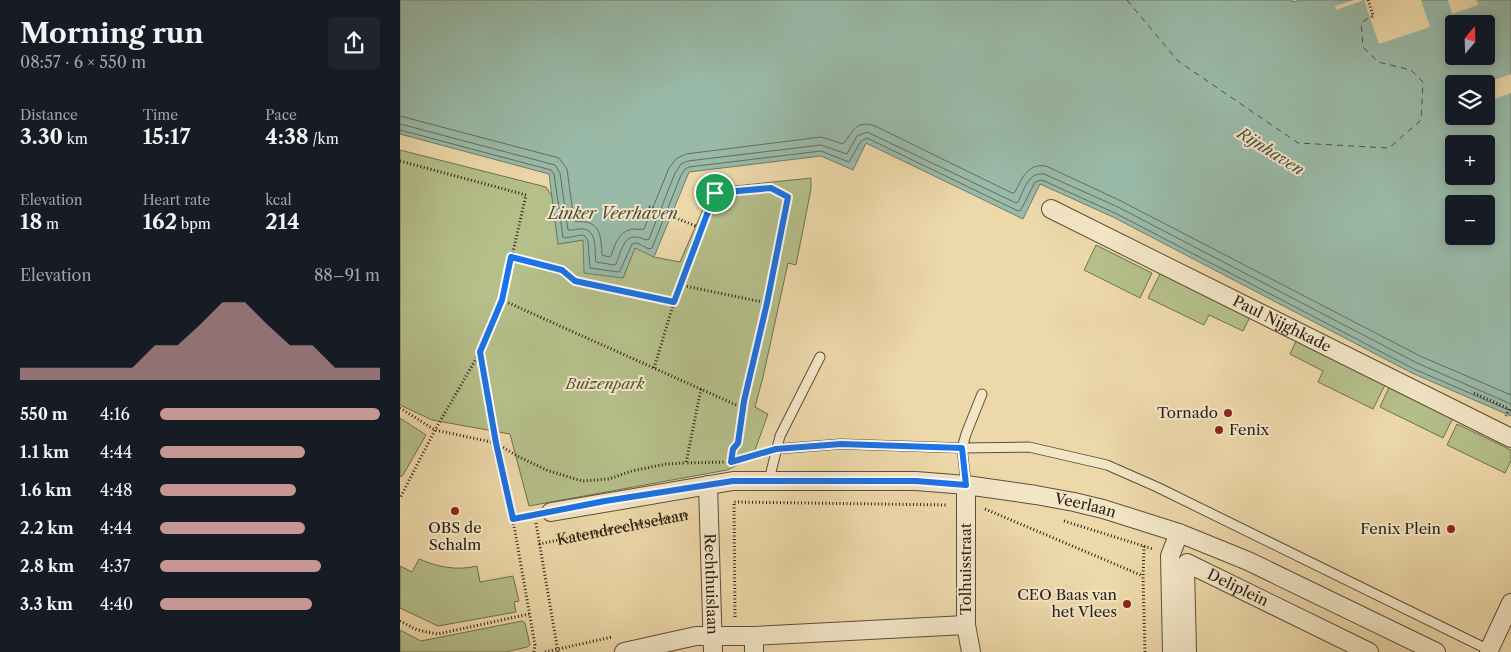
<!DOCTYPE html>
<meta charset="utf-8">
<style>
:root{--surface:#171b24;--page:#20242c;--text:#f1f3f6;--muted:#9ea1a6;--accent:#c59692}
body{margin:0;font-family:"Libre Caslon Text",serif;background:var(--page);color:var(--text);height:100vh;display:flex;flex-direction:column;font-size:19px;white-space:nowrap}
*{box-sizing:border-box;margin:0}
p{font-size:16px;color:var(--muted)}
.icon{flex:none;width:28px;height:28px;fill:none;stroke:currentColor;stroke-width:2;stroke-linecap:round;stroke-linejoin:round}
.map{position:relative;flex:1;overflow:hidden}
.drawer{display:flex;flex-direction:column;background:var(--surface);width:400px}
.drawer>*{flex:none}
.needle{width:32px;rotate:19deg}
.controls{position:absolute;left:1045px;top:15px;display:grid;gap:10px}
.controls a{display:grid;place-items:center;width:50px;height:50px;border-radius:5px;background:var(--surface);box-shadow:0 2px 12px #0003;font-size:25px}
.pin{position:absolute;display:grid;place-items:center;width:42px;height:42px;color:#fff;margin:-21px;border:2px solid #fff;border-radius:50%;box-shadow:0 1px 5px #0007}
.round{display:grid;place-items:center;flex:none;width:52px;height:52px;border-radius:5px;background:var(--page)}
.headline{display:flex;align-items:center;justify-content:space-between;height:85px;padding:0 20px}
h1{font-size:28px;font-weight:700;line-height:38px}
.figures{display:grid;grid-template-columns:repeat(3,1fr);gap:8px;height:85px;padding:5px 20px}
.figures div{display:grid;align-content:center}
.figures b{font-size:21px;font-weight:700}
.figures small{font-size:14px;font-weight:400}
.figures p{font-size:14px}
.chart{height:140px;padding:10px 20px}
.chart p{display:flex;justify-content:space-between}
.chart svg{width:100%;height:90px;margin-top:5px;fill:var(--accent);opacity:.7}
ul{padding:0 20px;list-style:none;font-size:16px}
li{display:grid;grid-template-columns:80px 60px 1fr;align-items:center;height:38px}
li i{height:12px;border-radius:6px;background:var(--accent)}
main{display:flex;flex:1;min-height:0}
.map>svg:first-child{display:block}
.green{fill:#b5bf8a;stroke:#717050}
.water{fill:#99baa8;stroke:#6e7c6e;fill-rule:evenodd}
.pier{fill:#edd8a9}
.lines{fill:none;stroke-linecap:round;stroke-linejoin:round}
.shore{stroke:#636d5f;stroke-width:1}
.ferry{stroke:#4d4e42;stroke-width:1;stroke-dasharray:6 5;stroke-linecap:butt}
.lane-casing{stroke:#5d4e3b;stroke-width:11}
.street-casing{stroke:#5d4e3b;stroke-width:20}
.path{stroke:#2d2016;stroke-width:3;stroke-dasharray:1 2.5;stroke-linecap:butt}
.lane{stroke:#f3e6c7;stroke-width:9}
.street{stroke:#f3e6c7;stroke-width:18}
.route-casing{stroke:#fff;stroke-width:10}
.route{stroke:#1a73e8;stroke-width:6}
.poi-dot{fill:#8f2418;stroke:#f3e6c7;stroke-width:2}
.labels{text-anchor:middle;stroke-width:4;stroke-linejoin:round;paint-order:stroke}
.street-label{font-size:15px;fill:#2d2016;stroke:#f3e6c7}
.park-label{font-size:15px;font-style:italic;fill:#565039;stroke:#f3e6c7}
.poi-label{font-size:15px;fill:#2d2016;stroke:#f3e6c7;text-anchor:end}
.water-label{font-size:16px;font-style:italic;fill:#4d4e42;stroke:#f3e6c7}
</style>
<main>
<section class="drawer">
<div class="headline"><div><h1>Morning run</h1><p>08:57 · 6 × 550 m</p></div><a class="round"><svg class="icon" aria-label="share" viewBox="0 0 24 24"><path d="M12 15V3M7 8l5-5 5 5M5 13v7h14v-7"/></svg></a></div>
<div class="figures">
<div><p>Distance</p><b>3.30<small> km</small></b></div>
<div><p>Time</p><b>15:17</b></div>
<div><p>Pace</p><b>4:38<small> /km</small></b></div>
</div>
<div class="figures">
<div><p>Elevation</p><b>18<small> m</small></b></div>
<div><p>Heart rate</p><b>162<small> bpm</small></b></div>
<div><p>kcal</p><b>214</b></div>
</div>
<div class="chart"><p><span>Elevation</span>88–91 m</p>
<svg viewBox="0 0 160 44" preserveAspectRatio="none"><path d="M0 44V38L10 38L20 38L30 38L40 38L50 38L60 27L70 27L80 17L90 6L100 6L110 17L120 27L130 27L140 38L150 38L160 38V44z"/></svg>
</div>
<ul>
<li><b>550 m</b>4:16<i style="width:100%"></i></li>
<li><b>1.1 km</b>4:44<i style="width:66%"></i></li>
<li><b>1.6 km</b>4:48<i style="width:62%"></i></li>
<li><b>2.2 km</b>4:44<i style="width:66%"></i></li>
<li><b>2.8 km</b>4:37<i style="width:73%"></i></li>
<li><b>3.3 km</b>4:40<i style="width:69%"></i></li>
</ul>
</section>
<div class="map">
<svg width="1111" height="652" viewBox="0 0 1111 652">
<rect width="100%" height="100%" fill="#edd8a9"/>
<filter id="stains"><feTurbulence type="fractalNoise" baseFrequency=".004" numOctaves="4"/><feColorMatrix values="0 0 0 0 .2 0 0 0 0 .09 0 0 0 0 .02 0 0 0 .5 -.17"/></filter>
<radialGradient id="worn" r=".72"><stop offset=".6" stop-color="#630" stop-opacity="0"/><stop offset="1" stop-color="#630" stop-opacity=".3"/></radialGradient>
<path class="green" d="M0 150 146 187 152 196 158 244 183 240 213 276 223 278 235 247 254 257 280 262 311 191 316 188 411 178V189L396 265 388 263 363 377 355 407 368 414 355 450 346 461 327 470 129 506 110 434 32 420 0 405Z
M696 245 752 273 740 298 684 270Z
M761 272 850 317 843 331 809 315 804 325 748 298Z
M897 339 986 383 973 409 918 382 923 371 890 354Z
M990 385 1054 416 1043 438 980 407Z
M0 418 26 435 3 475 0 477Z
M1057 424 1111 450V461L1105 473 1047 445Z
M19 559C38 567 56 571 77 566L80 582 113 576 119 601 114 602 116 612 38 626 0 608V566L12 572Z
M122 621 125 623 130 645 127 647 106 652H0V630L21 641Z"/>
<path class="water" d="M0 0H892L893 2 901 0H1111V416L1012 373 713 217 640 184 623 219 466 143 453 170 421 156 289 172 254 257 235 248 223 278 184 273 183 240 158 244 149 174 0 134ZM1054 24H1086V56H1054ZM1054 84H1086V116H1054ZM1054 144H1086V176H1054ZM1054 204H1086V236H1054Z"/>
<path class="pier" d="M954 0H1021L1030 27 979 44 964 0 936 10 935 6Z
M1048 0H1077L1078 5 1052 14Z
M1111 74V93L1086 102V84H1083Z"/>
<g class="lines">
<path class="shore" d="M0 116 159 158 167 169 174 221C178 222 181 221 186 222 202 225 201 242 202 255L209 257 211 256C215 245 218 232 232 229 236 229 240 230 244 229L269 168 277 158 286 154 421 137 443 144C453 133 455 119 475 126L612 193 615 192C622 178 628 163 646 166L721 201 1020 356 1111 395
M0 124 155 165 160 173 168 230C173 231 178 228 184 229 198 232 194 252 196 262L214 265 216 264C223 247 224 230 246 240L249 239 275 173 281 164 288 161 421 145 447 154 457 136 467 132 616 203 618 202C624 190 628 172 644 174L718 207 1017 363 1111 404
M0 130 151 170 154 174 163 237 165 238 181 235 185 236 188 241 190 268 218 272 220 271 232 244 237 243 249 249 252 248 281 175 285 169 289 167 421 151 449 162 461 141 467 138 618 211 621 210 635 182 642 180 715 213 1014 369 1111 411"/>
<path class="ferry" d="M727 0 778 61 898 143 989 148 1021 120 1023 82 1011 70 978 62 963 47 961 23 973 15"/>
<g class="lane-casing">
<path id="lane" d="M376 449 441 444 562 448 629 447 707 465 757 487 1089 650
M369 480 380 436 420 357
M566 485 562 448 566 434 582 394"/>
</g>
<g class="street-casing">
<g id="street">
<path id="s2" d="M651 209 1111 438"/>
<path id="s3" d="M308 485 313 652"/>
<path d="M566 485V625L571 652"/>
<path id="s4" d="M151 512 333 481H516L566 485 636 495 674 502 703 509 779 533 848 561 1036 652"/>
<path d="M354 636V652"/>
<path d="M1089 650 1111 603"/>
<path d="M224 652 296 636H354L566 625"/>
<path d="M772 652 770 556 779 533"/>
<path id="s5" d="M787 652 785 567 787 563 969 652"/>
</g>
</g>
<g class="path">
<path d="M968 0 973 15 971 19"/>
<path d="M0 161 126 195 102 300 92 325 80 352 35 430 0 498"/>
<path d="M249 207 303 229"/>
<path d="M111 257 162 270 175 281 274 302 315 193 371 188 388 197 367 303 344 401 338 443 333 449 331 464"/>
<path d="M280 285 367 303"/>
<path d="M102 300 343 408"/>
<path d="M80 353 96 443 113 519 134 515"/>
<path d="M254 368 274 302"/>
<path d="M301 389 286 463 327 462"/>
<path d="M1074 393 1109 409 1106 416"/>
<path d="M0 408 35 430 96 443 117 456 149 471 182 481 209 479 232 471 266 464 286 463"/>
<path d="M333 461 361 453"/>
<path d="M585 509 743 576"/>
<path d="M113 520 135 645 134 652"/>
<path d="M664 521 753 549"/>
<path d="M136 523 158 652"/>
<path id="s1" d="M139 544 290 514"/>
<path d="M744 546 743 576 745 652"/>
<path d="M335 617 334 502 548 505"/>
<path d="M0 621 17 630 38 634 129 614"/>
<path d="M145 652 212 637"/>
</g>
<use href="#lane" class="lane"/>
<use href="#street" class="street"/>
</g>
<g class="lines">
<g class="route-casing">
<path id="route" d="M371 188 388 197 367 303 344 401 338 443 333 449 331 462 376 449 441 444 562 448 566 485 516 481H333L205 501 113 519 96 443 80 352 102 300 111 257 162 270 175 281 274 302 315 193Z"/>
</g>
<use href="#route" class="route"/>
</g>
<g class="poi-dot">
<circle cx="828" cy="413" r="5"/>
<circle cx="819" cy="430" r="5"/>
<circle cx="55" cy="511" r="5"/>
<circle cx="1051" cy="529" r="5"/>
<circle cx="727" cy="604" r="5"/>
</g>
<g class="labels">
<g class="street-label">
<text dy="5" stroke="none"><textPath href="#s2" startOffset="258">Paul Nijghkade</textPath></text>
<text dy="5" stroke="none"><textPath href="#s4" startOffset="539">Veerlaan</textPath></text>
<text dy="5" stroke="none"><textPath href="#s1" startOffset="85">Katendrechtselaan</textPath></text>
<text transform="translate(566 569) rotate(-90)" y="5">Tolhuisstraat</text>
<text dy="5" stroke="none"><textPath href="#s3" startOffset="99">Rechthuislaan</textPath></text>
<text dy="5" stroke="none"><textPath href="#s5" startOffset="146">Deliplein</textPath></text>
</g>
<g class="park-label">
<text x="205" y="389">Buizenpark</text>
</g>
<g class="poi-label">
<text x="818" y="418">Tornado</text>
<text x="829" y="435" text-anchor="start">Fenix</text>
<text x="55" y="533" text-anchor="middle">OBS de<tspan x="55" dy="17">Schalm</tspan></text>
<text x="1041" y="534">Fenix Plein</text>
<text x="717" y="600">CEO Baas van<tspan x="717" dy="17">het Vlees</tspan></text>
</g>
<g class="water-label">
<text transform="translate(871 151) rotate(32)" y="6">Rijnhaven</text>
<text x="213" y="219">Linker Veerhaven</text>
</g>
</g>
<rect width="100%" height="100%" filter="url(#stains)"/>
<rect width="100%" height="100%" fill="url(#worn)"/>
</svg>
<div class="controls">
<a><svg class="needle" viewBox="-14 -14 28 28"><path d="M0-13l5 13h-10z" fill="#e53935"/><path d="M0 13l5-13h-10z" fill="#9ea1a6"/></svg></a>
<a><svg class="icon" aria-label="layers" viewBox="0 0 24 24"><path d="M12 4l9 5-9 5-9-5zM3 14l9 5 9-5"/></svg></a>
<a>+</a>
<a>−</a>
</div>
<div class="pin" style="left:315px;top:193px;background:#1e9e55"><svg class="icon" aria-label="arrive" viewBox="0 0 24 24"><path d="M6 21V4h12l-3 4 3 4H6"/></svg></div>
</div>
</main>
